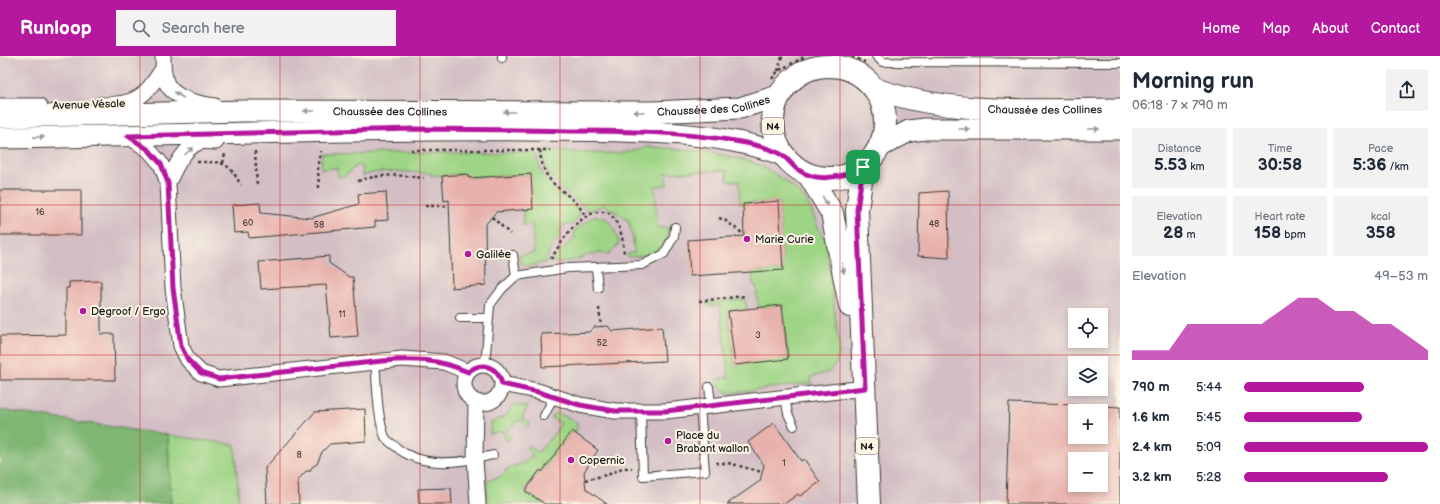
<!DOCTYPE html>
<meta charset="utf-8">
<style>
:root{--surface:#fff;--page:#f2f2f3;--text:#1f2937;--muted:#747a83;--accent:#b5179e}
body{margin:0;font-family:"Balsamiq Sans",sans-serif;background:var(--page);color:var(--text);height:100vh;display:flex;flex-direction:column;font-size:15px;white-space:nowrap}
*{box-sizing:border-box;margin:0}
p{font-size:13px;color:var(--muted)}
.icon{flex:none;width:22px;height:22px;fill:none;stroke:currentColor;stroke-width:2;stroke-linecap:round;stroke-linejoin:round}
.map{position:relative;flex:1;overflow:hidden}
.side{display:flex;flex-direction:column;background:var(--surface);width:320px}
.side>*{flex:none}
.buttons{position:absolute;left:1068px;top:252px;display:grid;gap:8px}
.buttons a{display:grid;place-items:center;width:40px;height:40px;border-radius:0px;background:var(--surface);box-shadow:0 2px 6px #0003;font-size:20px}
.pin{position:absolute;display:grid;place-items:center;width:34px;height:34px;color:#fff;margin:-17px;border-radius:8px;box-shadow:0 2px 6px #0006}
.round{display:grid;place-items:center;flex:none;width:42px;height:42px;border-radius:0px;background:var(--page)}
.headline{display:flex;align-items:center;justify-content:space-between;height:68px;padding:0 12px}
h1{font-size:22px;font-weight:800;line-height:30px}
.stats{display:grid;grid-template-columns:repeat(3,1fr);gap:6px;height:68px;padding:4px 12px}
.stats div{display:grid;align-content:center;border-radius:0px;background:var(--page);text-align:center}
.stats b{font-size:17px;font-weight:800}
.stats small{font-size:11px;font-weight:400}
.stats p{font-size:11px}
.chart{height:112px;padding:8px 12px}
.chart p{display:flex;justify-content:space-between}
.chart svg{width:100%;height:72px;margin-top:4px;fill:var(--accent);opacity:.7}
ul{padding:0 12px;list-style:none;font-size:13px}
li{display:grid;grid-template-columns:64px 48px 1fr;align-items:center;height:30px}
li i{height:10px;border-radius:5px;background:var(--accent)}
header{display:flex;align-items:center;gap:24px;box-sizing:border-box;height:56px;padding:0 20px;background:var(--accent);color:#fff}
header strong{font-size:19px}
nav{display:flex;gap:22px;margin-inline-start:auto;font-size:14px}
.search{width:280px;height:36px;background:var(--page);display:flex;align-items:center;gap:10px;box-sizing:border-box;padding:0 14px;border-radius:0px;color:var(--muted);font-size:15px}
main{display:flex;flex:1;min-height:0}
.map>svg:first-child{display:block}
.industrial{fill:#d2bec4;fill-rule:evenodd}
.green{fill:#9ed485;stroke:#5d7850}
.forest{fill:#7eb672;stroke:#4d6947}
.building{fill:#e7b1ac;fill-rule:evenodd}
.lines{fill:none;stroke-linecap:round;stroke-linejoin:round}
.service-casing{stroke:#3c3a35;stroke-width:10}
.minor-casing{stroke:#3c3a35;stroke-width:17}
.secondary-casing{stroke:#3c3a35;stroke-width:23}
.primary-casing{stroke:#3c3a35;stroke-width:24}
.path{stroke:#3c3a35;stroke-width:2.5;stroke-dasharray:3 3;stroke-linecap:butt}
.service{stroke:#fff;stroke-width:8}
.minor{stroke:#fff;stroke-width:15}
.secondary{stroke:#fff;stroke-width:21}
.primary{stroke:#fff;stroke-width:22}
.oneway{fill:#999}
.route-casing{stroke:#fff;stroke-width:8}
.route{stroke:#b5179e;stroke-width:5}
.grid{fill:none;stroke:#d62828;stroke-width:1;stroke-opacity:0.55}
.poi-dot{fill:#b5179e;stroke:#fcf5e5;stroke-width:1.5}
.labels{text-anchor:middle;stroke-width:4;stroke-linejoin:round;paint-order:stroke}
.number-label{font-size:9px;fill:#4f4140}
.shield{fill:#fcf5e5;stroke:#5f5d58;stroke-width:1}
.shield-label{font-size:10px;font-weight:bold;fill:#1c1c1c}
.street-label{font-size:11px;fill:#1c1c1c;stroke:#fcf5e5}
.poi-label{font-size:11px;fill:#1c1c1c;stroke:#fcf5e5;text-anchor:start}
</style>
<header>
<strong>Runloop</strong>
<div class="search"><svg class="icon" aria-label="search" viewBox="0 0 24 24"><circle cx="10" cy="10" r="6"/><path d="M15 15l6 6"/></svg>Search here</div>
<nav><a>Home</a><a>Map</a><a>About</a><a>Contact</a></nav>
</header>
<main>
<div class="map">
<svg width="1120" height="448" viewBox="0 0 1120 448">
<rect width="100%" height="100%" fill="#fcf5e5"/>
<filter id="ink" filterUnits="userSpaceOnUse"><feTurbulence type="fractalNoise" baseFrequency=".025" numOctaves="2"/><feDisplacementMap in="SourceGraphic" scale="8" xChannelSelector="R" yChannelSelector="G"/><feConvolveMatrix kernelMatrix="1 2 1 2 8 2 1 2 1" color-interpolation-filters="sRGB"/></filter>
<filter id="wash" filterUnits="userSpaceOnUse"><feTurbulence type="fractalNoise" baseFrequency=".012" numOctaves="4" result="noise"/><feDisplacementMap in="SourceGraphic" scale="16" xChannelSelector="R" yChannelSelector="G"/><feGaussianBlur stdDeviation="0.9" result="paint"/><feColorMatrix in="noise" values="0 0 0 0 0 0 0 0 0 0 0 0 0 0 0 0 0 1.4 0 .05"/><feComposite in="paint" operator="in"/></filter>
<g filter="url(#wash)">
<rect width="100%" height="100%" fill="#f3e1c4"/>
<path class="industrial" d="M0 0H1120V448H239L235 389 0 354ZM1075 259H1101V285H1075ZM1075 307H1101V333H1075ZM1075 355H1101V381H1075ZM1075 403H1101V429H1075Z"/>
<path class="green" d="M647 91C678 92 741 98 767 113 779 120 794 131 803 141 815 154 815 172 826 184L840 296 836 307 829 316 811 321 812 327 733 337 726 336 718 330 717 323 729 321 720 249 708 250V247L744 243 748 253 728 255 735 309 788 302 782 249 758 252 756 229 753 228 752 216 783 214 779 145 740 148 739 125H727V114L666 117 667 129 655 130 658 172H669C664 197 652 200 628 201V197H634L633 182 628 164 604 149 588 155C570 138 546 125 542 99L547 95C571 95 627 102 647 91Z
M444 96 537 97C538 103 539 110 541 115 548 133 572 140 580 158L577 164 572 169 567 168 561 172 560 182 550 193 546 206C536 208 519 217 520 199L534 197 532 168 523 169V153L530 118 469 122 466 118 431 120V117C408 117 383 112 362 120L363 112 357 109 345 120 338 121 337 112 321 113 322 98Z
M594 160C612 161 613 171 619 186L616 192 608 198 598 197 585 200 577 204 554 207 553 202 574 183 575 174Z
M514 348 528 351 522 361 531 368 528 371 520 364 506 374 511 383 507 385 502 375 490 378 491 367 507 359Z
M556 356 577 366V372L575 377 572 375 542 416 540 414 525 434 545 448H487V424L500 421 506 415 505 414 523 407 533 400 526 391 530 389 537 397 554 378 561 367 551 362Z
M168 379 235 389 239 448H171Z"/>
<path class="forest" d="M0 354 168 379 171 448H0Z"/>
<g id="blocks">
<path class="building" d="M467 118 469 122 531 118 533 153 496 156 485 169 486 229 452 232 449 144 444 145 442 120Z
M0 134H81V179H0Z
M948 135 949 202 918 200 919 137Z
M386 136 388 164 375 165V171L249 182 248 176 234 177 232 149 260 147 261 157 311 162 359 148 358 138Z
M779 145 783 214 690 220 688 184 744 180 743 148Z
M329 200V207L349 221H353L358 280 331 282 326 229 261 233 259 206Z
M101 225V278H114L115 324H0V280L66 279V232H69V226Z
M782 249 788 303 735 309 728 255Z
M608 270 612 275 662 271 665 305 542 311 541 278 589 276 594 271Z
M1009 347 1075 349V381H1101V350L1120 351V448H1006ZM1075 403H1101V429H1075Z
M365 353 366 385 330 388 322 396 317 408 312 411 310 415H306L298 424 299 448H267L265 412 315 356Z
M774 367 801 405 804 403 820 426 800 440 798 438 784 448H727L760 425 764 409 748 386Z
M572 375 598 394 584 416 586 433 607 448H545L525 435 540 414 542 416Z
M451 432 452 448H419L418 433Z"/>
</g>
</g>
<g filter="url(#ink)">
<use href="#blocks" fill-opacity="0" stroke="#3c3a35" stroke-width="1"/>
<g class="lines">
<g class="service-casing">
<path id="service" d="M502 0V2
M876 0 882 6 1120 7
M513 199 516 220
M596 211 598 232
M460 262H489
M375 305C377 327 377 361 385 381 387 385 393 388 396 391 422 413 462 407 493 399
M485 310 490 249 502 233 516 220 568 212 642 209 664 198 674 180 675 171
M709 331 711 348
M785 340 788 358 794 370
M641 355 643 420 705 415 700 350
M544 360 554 341"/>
</g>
<g class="minor-casing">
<path id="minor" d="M163 0C163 9 163 20 167 28 175 43 200 48 215 50
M100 49C135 49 145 42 163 12
M0 50H40
M128 80 149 94 161 108 168 127 173 232 181 290 188 304 201 317 219 323 402 303 444 306 468 316
M168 127C175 112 183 92 200 86 205 85 211 86 216 86
M464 328a19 19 0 1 1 38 0a19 19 0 1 1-38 0Z
M502 328 538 335 580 349 615 355H666L865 332
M476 347 475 403 478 448"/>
</g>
<g class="secondary-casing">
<g id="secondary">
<path id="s1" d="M876 33C951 60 1041 53 1120 53"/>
<path id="s2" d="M0 61 244 55 653 56 740 52 778 40"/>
<path d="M0 82C176 80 352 72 529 74 607 75 710 71 783 99"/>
<path d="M879 91 909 75 925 73H1120"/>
</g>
</g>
<g class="primary-casing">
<path id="primary" d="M773 66a56 56 0 1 1 112 0a56 56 0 1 1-112 0Z
M863 111 857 154 869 448
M809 119 832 157 850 250"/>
</g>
<path class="path" d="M852 0 865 6
M778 15 782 0
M772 23 778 15 806 0
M411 94H550
M540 94C543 136 570 130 586 161
M255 95 257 130
M197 106C225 106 227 105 241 129
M223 107 225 98
M358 125C383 117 398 119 424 122
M319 132 318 113 321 95
M425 150H449
M492 161 510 178
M719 162 726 165 742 177
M551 203C561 186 576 161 597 156 600 155 605 156 609 157 621 169 623 182 624 198
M699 245 745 240
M599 252 601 271
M716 407H728L762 416
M585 424 610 418 622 412H632
M550 448H551"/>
<use href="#service" class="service"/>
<use href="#minor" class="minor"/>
<use href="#secondary" class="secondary"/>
<use href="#primary" class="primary"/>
</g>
<defs><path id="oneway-solid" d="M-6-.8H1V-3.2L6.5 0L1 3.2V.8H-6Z"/></defs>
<g class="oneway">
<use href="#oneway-solid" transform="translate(179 39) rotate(-147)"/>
<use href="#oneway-solid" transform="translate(309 55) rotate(-180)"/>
<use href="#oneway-solid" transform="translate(509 56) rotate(-180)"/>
<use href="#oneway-solid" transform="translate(639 56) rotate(-180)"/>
<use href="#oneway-solid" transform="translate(964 73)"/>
<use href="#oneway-solid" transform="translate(1094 73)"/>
<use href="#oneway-solid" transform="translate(39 81) rotate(-1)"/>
<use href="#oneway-solid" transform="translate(189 95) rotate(-42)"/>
<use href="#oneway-solid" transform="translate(825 145) rotate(62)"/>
<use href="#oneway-solid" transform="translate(843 212) rotate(80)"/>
</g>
</g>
<g class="lines" filter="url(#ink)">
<g class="route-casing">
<path id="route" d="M414 73C467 73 519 74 572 75 626 75 682 76 735 85 750 88 769 91 782 99 787 102 792 109 797 113 818 128 843 121 863 111L857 154 865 332 666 355H615L580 349 538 336 502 328C498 311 482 304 468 316 439 303 413 302 382 305L219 323 201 317 188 304 181 290 173 232 168 127 161 108 149 94 128 80Z"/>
</g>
<use href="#route" class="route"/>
</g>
<path class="grid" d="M140 0V448M280 0V448M420 0V448M560 0V448M700 0V448M840 0V448M980 0V448M0 149H1120M0 299H1120"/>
<g class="poi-dot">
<circle cx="747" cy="183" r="4"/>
<circle cx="468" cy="198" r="4"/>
<circle cx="83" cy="255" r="4"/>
<circle cx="668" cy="385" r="4"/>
<circle cx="571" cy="404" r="4"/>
</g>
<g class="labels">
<g class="number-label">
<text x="40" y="159">16</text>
<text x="248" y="170">60</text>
<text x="934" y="171">48</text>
<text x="319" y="172">58</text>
<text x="342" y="261">11</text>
<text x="758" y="282">3</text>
<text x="602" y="290">52</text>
<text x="299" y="402">8</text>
<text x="784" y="410">1</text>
</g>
<g class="shield">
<rect x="762" y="62" width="22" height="16" rx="3"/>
<rect x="856" y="382" width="22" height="16" rx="3"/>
</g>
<g class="shield-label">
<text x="773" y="74">N4</text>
<text x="867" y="394">N4</text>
</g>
<g class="street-label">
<text transform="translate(89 48) rotate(-2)" y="4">Avenue Vésale</text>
<text dy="4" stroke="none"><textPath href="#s2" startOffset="714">Chaussée des Collines</textPath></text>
<text dy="4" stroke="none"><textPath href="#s1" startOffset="171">Chaussée des Collines</textPath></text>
<text dy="4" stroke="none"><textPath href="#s2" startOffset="390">Chaussée des Collines</textPath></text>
</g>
<g class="poi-label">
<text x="755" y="187">Marie Curie</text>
<text x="476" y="202">Galilée</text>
<text x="91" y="259">Degroof / Ergo</text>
<text x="676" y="383">Place du<tspan x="676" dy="13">Brabant wallon</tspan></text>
<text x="579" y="408">Copernic</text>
</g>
</g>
</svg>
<div class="buttons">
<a><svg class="icon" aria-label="locate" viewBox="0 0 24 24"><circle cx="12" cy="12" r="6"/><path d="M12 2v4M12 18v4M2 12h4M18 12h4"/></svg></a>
<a><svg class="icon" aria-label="layers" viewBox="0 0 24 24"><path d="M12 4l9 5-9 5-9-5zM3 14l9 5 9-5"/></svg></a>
<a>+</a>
<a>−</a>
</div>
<div class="pin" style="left:863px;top:111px;background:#1e9e55"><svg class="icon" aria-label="arrive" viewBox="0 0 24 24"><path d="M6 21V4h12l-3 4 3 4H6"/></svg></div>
</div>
<section class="side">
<div class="headline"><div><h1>Morning run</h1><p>06:18 · 7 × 790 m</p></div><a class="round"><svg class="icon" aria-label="share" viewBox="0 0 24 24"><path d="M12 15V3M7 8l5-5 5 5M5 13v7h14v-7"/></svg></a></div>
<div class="stats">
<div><p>Distance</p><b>5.53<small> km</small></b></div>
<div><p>Time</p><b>30:58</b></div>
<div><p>Pace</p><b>5:36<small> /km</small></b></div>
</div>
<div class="stats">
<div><p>Elevation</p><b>28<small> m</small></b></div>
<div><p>Heart rate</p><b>158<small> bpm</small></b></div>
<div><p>kcal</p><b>358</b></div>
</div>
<div class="chart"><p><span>Elevation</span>49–53 m</p>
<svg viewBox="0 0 160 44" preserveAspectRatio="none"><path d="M0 44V38L10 38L20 38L30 22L40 22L50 22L60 22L70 22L80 14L90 6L100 6L110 14L120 14L130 22L140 22L150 30L160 38V44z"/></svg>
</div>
<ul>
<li><b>790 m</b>5:44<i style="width:65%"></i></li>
<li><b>1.6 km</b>5:45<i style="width:64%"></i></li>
<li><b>2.4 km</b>5:09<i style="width:100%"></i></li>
<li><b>3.2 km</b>5:28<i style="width:78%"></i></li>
</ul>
</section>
</main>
